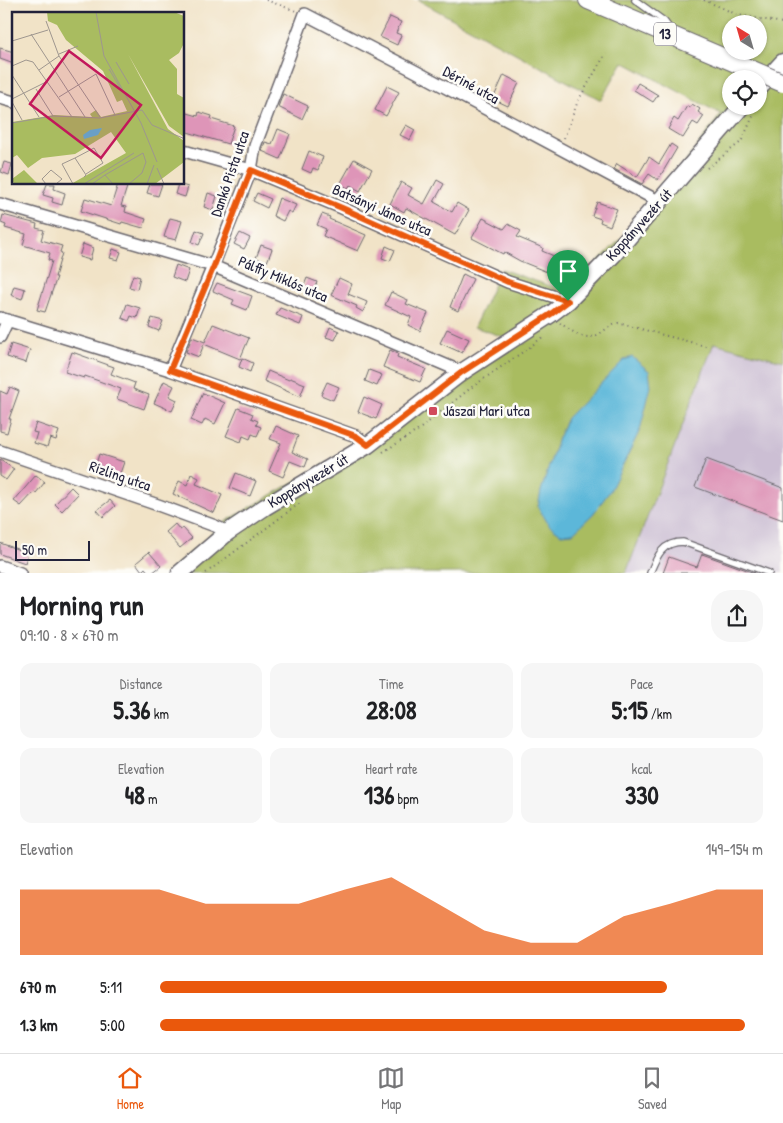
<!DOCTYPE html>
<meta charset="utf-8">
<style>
:root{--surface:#fff;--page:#f6f6f6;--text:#202124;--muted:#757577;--line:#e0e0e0;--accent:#ea580c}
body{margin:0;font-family:"Patrick Hand",sans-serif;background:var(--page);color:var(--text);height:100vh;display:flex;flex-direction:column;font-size:19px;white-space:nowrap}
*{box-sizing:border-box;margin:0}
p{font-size:16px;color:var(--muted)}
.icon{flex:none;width:28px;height:28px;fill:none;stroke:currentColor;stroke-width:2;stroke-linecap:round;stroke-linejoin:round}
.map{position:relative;height:573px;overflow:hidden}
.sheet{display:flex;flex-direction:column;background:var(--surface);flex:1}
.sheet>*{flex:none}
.needle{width:32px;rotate:323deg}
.tools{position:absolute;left:722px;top:15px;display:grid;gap:10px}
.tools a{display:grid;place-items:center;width:45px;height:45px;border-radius:50%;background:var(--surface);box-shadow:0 1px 4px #0004;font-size:25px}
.scale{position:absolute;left:15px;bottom:12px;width:75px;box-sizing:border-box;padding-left:5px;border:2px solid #22223b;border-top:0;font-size:14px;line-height:18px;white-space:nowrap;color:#22223b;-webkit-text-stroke:4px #fdfcf7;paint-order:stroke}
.pin{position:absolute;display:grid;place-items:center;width:42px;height:42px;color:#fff;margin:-51px -21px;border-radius:50% 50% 50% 0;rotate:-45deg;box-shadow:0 0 5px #0007}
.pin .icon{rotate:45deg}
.round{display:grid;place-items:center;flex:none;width:52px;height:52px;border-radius:20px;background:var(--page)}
.overview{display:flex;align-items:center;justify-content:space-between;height:85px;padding:0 20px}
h1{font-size:28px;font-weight:800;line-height:38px}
.stats{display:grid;grid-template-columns:repeat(3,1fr);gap:8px;height:85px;padding:5px 20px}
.stats div{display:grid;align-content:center;border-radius:12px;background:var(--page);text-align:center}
.stats b{font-size:25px;font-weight:800}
.stats small{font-size:14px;font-weight:400}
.stats p{font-size:14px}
.chart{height:140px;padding:10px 20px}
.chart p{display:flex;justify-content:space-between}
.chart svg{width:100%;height:90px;margin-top:5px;fill:var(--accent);opacity:.7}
ul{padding:0 20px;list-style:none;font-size:16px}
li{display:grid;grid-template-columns:80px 60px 1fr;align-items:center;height:38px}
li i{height:12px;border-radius:6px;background:var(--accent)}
.tabs{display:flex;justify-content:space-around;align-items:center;height:70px;border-top:1px solid var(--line);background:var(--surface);font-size:14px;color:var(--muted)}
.tabs a{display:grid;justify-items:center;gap:2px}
.tabs .selected{color:var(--accent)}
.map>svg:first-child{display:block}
.industrial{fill:#ccbfd4}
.green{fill:#a9bc60;stroke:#666f4e;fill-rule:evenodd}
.water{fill:#5bb7d9;stroke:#3e6c8a}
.building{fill:#de95b8}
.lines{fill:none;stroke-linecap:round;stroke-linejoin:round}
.lane-casing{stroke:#6a666c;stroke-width:8}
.street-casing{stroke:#6a666c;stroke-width:14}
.secondary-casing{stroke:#6a666c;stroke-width:19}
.primary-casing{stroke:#6a666c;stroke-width:20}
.path{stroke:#6a666c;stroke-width:2;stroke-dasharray:1 4;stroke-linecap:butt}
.lane{stroke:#fff;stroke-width:5.5}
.street{stroke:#fff;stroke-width:11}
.secondary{stroke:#fff;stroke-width:16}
.primary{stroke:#fff;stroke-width:18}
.primary-bridge-casing{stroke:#6a666c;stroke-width:20;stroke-linecap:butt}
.primary-bridge{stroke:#fff;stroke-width:18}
.route-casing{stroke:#fff;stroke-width:10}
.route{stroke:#ea580c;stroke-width:6}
.poi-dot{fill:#d1495b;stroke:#fdfcf7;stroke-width:2}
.labels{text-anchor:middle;stroke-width:5;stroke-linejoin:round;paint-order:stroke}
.shield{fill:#fdfcf7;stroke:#646373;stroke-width:1}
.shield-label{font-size:14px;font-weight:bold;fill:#22223b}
.street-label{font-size:15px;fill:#22223b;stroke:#fdfcf7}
.poi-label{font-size:15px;fill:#22223b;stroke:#fdfcf7;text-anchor:start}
.inset-road{fill:none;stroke:#9e968f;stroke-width:1}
.view{fill:#c2185b;fill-opacity:0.15;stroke:#c2185b;stroke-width:2.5}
.inset-edge{fill:none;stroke:#22223b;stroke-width:2.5}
</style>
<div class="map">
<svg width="783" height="573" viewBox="0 0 783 573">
<rect width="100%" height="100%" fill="#fdfcf7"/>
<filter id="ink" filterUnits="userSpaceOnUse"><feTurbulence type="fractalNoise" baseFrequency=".02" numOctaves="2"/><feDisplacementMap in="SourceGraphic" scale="10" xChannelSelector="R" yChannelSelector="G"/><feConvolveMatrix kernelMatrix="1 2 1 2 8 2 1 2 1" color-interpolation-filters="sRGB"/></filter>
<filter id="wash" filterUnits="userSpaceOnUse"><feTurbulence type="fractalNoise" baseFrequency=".0096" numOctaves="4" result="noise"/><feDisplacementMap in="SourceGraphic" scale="20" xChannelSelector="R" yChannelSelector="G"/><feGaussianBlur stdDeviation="1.12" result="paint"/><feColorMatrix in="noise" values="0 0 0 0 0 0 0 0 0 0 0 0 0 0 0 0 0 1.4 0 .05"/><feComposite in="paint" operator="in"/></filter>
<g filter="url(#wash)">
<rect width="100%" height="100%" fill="#f1e3c7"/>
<path class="industrial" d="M714 342 783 361V573H626Z"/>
<path class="green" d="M418 0H783V361L714 343 626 573H168L223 523 353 448 507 338 474 327 501 269 567 292 649 211 721 114 623 62 601 100ZM731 24H759V51H731ZM731 79H759V106H731Z"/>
<path class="water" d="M632 357 649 371 651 386 640 430 610 491 593 514 573 533 561 534 549 525 538 507 541 491 558 438 567 418 624 360Z"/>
<g id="blocks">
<path class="building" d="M390 17 401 22 396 33 401 35 397 45 380 37Z
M0 48 14 52V64L0 59Z
M504 75 519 83 508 106 493 99Z
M638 83 658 95 653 102 634 90Z
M387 86 399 92 386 116 375 110Z
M283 94 308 106 302 119 278 107Z
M692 104 700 109 698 112 704 116 698 125 693 122 683 138 668 129 674 118 678 121 687 106 690 107Z
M184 112 198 116 199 112 212 116 211 119 234 126 228 144 184 131Z
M406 125 415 130 410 140 400 135Z
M278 129 290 134 280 159 262 151 265 142 272 144Z
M671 144 677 148 658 180 649 174 642 184 614 169 617 164 637 177 649 157 659 164Z
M309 151 323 157 318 170 313 168 311 173 302 169Z
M354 159 372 169 360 191 350 185 348 188 340 184Z
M4 162 12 164 9 175 1 172Z
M437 180 444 184 434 202 452 212 457 203 469 210 455 235 406 208 404 212 390 204 401 182 412 188 408 195 424 204Z
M47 184H55L54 189 65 193 62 205 52 202 53 198 43 195Z
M118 184H128L121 206 126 207 125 212 146 219 143 228 122 222 121 224 81 211 85 198 111 206Z
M150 184H162L158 196 147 193Z
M178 184 188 187 185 197 175 194Z
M208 193 217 196 213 210 204 207Z
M257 193 271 199 267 208 253 201Z
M279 198 296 205 292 213 288 211 283 221 273 216Z
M597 202 617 209 610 226 600 222 601 219 592 216Z
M322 214 330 217 329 219 366 235 358 251 323 236 326 229 317 225Z
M3 215 37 224 36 228 44 230 41 240 62 246 60 252 62 253 55 277H57L45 312 37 310 52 261 48 260 50 253 23 245 26 234 5 228 6 225 1 223Z
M170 218 182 221 176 240 164 237Z
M483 218 504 229 508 224 521 231 517 237 543 248 542 251 573 264 568 277 563 275 562 278 520 261 504 252 503 254 472 238Z
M196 230 204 233 199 245 192 242Z
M240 233 250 238 244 249 234 244Z
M83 244 93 248 90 260 79 257Z
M261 245 272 249 267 262 256 258Z
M386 246 395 250 390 261 382 258Z
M113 249 121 252 118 260 110 258Z
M176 265 189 270 185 282 172 277Z
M463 274 473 279 458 311 450 307Z
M133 275 140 277 137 289 129 287Z
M307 278 317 282 313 292 303 288Z
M339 278 352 284 348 294 367 302 363 312 356 308 357 306 331 295Z
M217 283 252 296 247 310 232 304 234 300 213 291Z
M14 286 25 289 22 299 11 295Z
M391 292 408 300 406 304 428 313 420 331 408 325 411 317 385 305Z
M127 304 140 308 137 318 131 316 129 321 122 318Z
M280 308 303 317 300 325 276 315Z
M152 318 163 321 159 331 149 327Z
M213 324 249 338 240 359 204 344 199 357 186 352 192 337 205 342Z
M330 327 339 331 335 340 326 337Z
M447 329 469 339 462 353 440 343Z
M11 344 30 350 26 363 7 357Z
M390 350 398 354 397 357 426 369 420 382 383 367Z
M72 352 114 367 111 374 135 383 133 389 149 395 144 409 117 399 121 389 85 376 84 378 65 372Z
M242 358 253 363 250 372 239 367Z
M369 370 382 375 377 386 365 381Z
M268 371 289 380 290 378 305 384 300 397 264 381Z
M164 381 174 386 169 396 177 400 172 411 154 403Z
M327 382 339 387 333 400 321 395Z
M10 387 19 391 9 419H11L7 433 0 431V391L7 394Z
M203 393 225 403 215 424 205 419 202 425 191 420Z
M364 397 382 405 376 419 358 412Z
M238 408 253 414 251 418 258 421 256 425 261 427 257 436 252 434 250 439 243 436 241 442 226 436Z
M36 423 59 431 56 440 50 438 47 447 34 443 37 433 33 432Z
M276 426 298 436 292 452 308 459 305 467 290 461 283 477 269 471 281 443 270 439Z
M99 454 124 462 118 479 99 473 101 466 96 464Z
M706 459 783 488V520L695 487Z
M0 460 14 469 6 480 0 476Z
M236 473 256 481 250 496 230 488Z
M191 474 199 478 196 484 222 495 214 513 173 494 179 481 187 485Z
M36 475 45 482 36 493 34 492 21 506 14 501Z
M71 487 78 494 62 511 55 504Z
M110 500 115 506 103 517 97 510Z
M175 524 180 530 183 528 192 538 180 548 166 532Z
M0 543 28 553 25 563 0 554Z
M149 552 161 566 152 573H149L145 568 142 571 136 563Z
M702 554 755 573H663L669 557 697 567Z"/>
</g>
</g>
<g filter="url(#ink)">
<use href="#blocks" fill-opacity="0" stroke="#6a666c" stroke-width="1"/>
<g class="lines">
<g class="lane-casing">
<path id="lane" d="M635 0 664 21 670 29
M650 573C657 556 662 542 683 542L769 573"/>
</g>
<g class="street-casing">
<path id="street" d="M0 98 14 102
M184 151 251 170 342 208 508 282 568 301
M0 204 213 266 462 372
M0 318 170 370 356 436 368 445
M0 337 8 320
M170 370 213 266 251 170 255 146 305 14 413 70 660 202
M0 451 158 505 215 526 228 532
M0 566 20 573"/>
</g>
<g class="secondary-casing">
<path id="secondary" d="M759 88 783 62
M180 573 228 532 265 507 368 445 462 372 551 314 568 301 613 255 742 106"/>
</g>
<g class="primary-casing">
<path id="primary" d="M588 0 743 66"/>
</g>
<path class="path" d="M266 0 296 11
M704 0 738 15 783 23
M564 138 578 101 606 53
M707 168 741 142 758 106
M560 323C569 329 584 342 597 335 604 331 609 326 618 323L709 347
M383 452 417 431 472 387 530 347 545 335
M206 573 300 503"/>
<use href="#lane" class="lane"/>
<use href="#street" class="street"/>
<use href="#secondary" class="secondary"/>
<use href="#primary" class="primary"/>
<g class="primary-bridge-casing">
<path id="primary-bridge" d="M743 66 783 83"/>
</g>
<use href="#primary-bridge" class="primary-bridge"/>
</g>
</g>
<g class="lines" filter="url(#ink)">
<g class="route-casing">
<path id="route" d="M251 170 342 208 508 282 568 301 551 314 462 372 368 445 356 436 170 370 214 266Z"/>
</g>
<use href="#route" class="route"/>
</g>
<rect class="poi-dot" x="428" y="406" width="10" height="10" rx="2.5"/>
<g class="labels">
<rect class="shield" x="654" y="22.5" width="22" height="23" rx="4"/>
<g class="shield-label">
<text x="665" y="39">13</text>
</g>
<g class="street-label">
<text transform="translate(471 85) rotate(29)" y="5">Dériné utca</text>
<text transform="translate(230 174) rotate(-71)" y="5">Dankó Pista utca</text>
<text transform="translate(382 210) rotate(24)" y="5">Batsányi János utca</text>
<text transform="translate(639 225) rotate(-48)" y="5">Koppányvezér út</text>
<text transform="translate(283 279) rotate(23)" y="5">Pálffy Miklós utca</text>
<text transform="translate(120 476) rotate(19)" y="5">Rizling utca</text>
<text transform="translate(308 481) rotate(-31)" y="5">Koppányvezér út</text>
</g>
<g class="poi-label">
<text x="443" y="416">Jászai Mari utca</text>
</g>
</g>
<g transform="translate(12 12)">
<rect width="172" height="172" fill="#f1e3c7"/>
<path d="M35 0H162L172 4V31L167 41 157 48 165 57V82L172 86V125L157 114 116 42 156 117 172 129V150L143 172H59L114 141 99 120 63 142 30 146 16 156 5 143 0 146V110L42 103 80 105 78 102 84 98 89 105 115 99 110 88 105 90 91 59 54 28 45 13 36 9ZM12 158 26 172H2L0 167Z" fill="#a9bc60"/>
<path d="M90 116 86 123 72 127 71 123 78 118Z" fill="#5bb7d9"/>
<path class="inset-road" d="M84 0 92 44 129 111 145 150M34 9 47 44 88 105M19 22 73 105M0 29 36 18M47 42 66 34M104 50 117 72M0 54 14 48 21 50 60 105M97 57 110 79M27 58 47 44M0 63 27 105M24 77 41 104M47 85 84 62 103 103M0 87 36 69M0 90 10 108M0 111 41 104 88 106 130 98 140 113 173 127M63 146 82 136 91 151 74 162M145 156 152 172M93 163 131 141 134 150 130 161 117 172M34 172 30 167 39 158 50 167 44 172M61 172 50 152 63 146 74 163 72 165M72 172 122 141M80 172 93 163 101 172M135 172 142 153"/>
<path class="view" d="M57 39 129 93 89 146 18 92Z"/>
<rect width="172" height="172" class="inset-edge"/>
</g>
</svg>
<div class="tools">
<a><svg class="needle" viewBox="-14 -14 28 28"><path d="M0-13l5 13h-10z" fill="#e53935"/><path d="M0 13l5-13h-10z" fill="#757577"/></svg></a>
<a><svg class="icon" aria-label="locate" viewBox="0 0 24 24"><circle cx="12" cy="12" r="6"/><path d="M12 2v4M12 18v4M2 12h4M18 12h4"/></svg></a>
</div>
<div class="scale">50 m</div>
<div class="pin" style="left:568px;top:301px;background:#1e9e55"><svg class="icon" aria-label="arrive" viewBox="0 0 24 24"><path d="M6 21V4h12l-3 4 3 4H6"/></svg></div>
</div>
<section class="sheet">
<div class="overview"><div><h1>Morning run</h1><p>09:10 · 8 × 670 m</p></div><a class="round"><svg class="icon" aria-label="share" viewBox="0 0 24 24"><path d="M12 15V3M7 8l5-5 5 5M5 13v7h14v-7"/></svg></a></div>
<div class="stats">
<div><p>Distance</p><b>5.36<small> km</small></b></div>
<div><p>Time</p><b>28:08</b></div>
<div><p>Pace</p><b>5:15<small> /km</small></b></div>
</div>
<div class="stats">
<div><p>Elevation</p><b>48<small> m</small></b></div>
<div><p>Heart rate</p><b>136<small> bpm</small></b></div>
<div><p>kcal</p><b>330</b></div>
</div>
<div class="chart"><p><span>Elevation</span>149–154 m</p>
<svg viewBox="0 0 160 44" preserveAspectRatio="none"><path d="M0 44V12L10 12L20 12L30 12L40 19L50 19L60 19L70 12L80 6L90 19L100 32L110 38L120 38L130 25L140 19L150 12L160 12V44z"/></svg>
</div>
<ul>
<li><b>670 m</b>5:11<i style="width:84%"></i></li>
<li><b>1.3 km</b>5:00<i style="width:97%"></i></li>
</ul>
</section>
<nav class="tabs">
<a class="selected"><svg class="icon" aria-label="home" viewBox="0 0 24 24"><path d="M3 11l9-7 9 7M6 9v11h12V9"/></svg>Home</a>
<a><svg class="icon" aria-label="map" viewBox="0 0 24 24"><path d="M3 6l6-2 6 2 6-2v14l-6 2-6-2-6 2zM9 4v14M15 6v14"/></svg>Map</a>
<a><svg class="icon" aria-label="saved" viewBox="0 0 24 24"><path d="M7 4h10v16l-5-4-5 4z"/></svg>Saved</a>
</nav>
